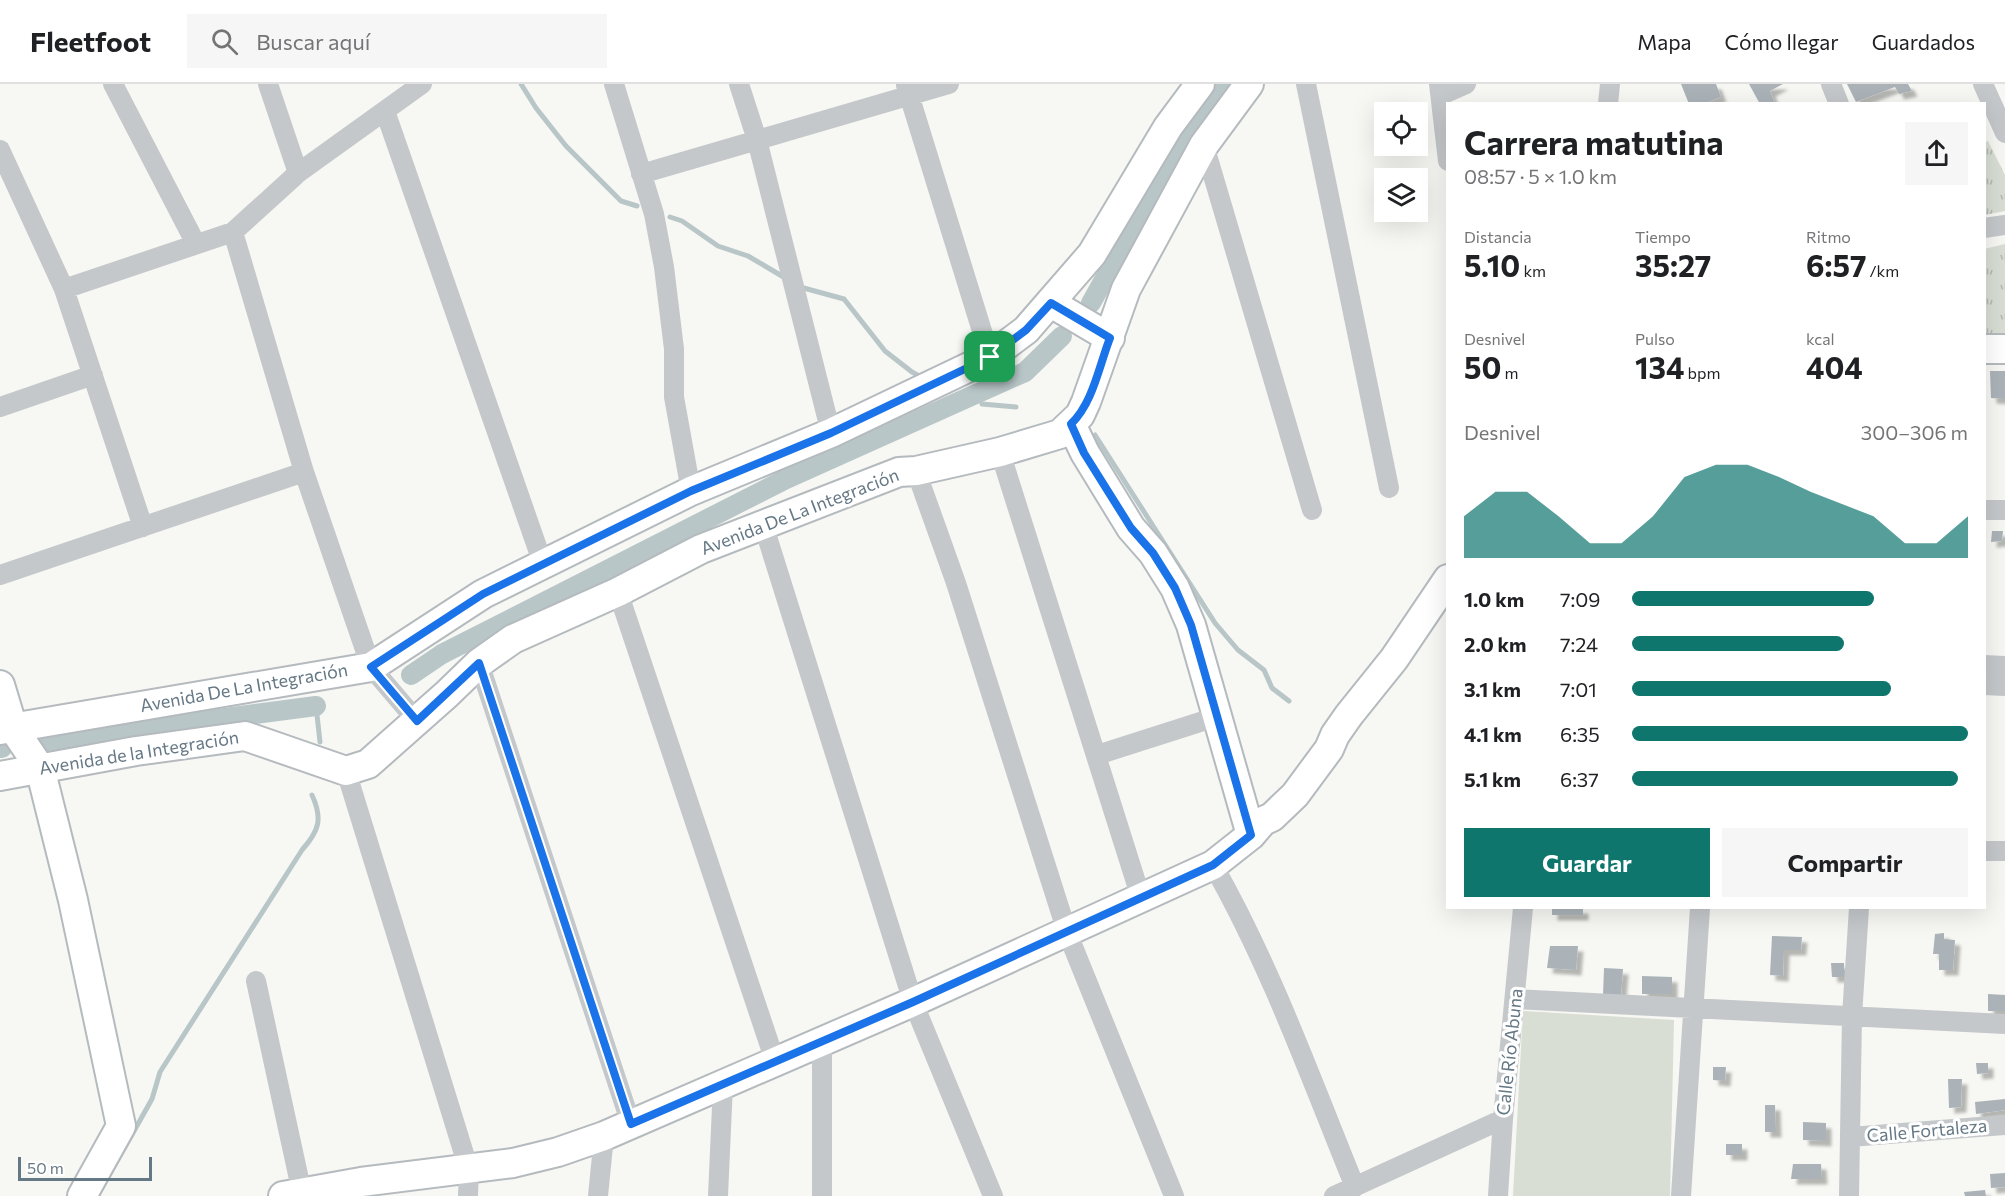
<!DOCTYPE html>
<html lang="es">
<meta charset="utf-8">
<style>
:root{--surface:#fff;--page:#f6f6f6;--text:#202124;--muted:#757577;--line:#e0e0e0;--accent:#0f766e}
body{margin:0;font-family:Commissioner,sans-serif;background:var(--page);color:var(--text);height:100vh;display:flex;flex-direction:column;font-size:22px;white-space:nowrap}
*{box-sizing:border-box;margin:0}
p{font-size:20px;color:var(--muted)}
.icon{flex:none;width:33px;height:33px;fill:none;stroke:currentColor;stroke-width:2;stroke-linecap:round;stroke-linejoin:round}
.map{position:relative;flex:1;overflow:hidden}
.drawer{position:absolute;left:1446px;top:18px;width:540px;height:807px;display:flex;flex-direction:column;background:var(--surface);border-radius:0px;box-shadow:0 6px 24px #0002}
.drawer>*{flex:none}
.fabs{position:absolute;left:1374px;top:18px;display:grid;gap:12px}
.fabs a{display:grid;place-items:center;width:54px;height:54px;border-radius:0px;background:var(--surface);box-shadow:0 6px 24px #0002;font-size:30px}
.scale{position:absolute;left:18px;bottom:15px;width:134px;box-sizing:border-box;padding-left:6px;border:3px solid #657885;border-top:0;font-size:16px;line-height:21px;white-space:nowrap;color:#657885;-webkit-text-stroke:4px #fff;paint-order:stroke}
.pin{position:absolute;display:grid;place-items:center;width:51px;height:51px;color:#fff;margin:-26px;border-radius:12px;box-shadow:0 3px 9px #0006}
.round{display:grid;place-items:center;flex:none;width:63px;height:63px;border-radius:0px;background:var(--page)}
.overview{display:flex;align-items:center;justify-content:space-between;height:102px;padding:0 18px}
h1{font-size:33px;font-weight:700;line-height:45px}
.stats{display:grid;grid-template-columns:repeat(3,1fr);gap:9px;height:102px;padding:6px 18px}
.stats div{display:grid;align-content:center}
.stats b{font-size:30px;font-weight:700}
.stats small{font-size:16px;font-weight:400}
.stats p{font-size:16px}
.chart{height:168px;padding:12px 18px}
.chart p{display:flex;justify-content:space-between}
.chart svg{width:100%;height:108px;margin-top:6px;fill:var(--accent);opacity:.7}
.cta{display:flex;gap:12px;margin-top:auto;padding:12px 18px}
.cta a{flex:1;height:69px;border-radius:0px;background:var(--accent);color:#fff;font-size:24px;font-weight:700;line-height:69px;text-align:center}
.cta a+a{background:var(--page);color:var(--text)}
ul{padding:0 18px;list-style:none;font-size:20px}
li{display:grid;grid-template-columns:96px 72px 1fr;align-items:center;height:45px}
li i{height:15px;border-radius:8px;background:var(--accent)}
header{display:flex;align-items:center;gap:36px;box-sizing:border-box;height:84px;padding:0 30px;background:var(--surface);border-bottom:2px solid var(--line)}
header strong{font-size:28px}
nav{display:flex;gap:33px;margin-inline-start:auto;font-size:21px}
.search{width:420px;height:54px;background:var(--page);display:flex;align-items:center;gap:15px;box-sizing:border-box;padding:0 21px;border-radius:0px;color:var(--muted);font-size:22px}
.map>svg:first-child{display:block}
.grass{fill:url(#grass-tufts)}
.park{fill:#d8ded4}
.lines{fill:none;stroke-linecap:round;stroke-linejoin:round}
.stream{stroke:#b8c6c8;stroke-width:5}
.canal{stroke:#b8c6c8;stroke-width:20}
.building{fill:#abb3b9;filter:url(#shadow)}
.secondary-casing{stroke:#b4babe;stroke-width:32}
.street{stroke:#c4c8cb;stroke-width:20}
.secondary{stroke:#fff;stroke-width:28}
.route-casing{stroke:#fff;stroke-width:12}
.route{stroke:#1a73e8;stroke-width:8}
.labels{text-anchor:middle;stroke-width:6;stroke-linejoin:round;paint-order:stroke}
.street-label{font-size:18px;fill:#657885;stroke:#fff}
</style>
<header>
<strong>Fleetfoot</strong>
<div class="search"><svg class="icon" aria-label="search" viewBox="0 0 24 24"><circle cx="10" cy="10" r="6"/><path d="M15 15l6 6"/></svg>Buscar aquí</div>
<nav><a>Mapa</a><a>Cómo llegar</a><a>Guardados</a></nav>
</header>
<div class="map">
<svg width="2005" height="1112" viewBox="0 0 2005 1112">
<defs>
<pattern id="grass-tufts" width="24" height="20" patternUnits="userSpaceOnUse" patternTransform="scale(1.5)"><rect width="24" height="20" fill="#d8ded4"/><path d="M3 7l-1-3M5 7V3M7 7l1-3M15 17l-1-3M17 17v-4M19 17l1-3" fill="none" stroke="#b3b9b2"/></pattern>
<filter id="shadow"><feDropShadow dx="5.5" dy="5.5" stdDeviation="1.5" flood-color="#0004"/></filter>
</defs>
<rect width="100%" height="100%" fill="#f7f7f3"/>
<path class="grass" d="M1988 57 2005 91V127L1985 131V58Z
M2005 160V252H1985L1984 165Z"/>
<path class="park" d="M1523 927 1674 936 1670 1112H1513Z"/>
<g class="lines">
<path class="stream" d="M521 0 536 24 566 62 621 117 637 122
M670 133 682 137 718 162 748 172 787 195
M800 203 844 215 885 267 912 288 923 294
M982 320 1016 323
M1095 351 1215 539 1238 566 1264 586 1272 604 1289 617
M316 622 320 658
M98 1111 152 1015 160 988 302 766C319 747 323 735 312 711"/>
<path class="canal" d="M1091 219 1169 79 1228 0
M411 591 442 570 786 395 1025 288 1062 252
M26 660 316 622
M0 664H2"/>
</g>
<path class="building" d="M1681 0H1716L1721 13 1703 20H1689Z
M1749 0H1783L1770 7 1775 20H1760Z
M1847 0H1908L1912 7 1899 10 1895 3 1856 18Z
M1990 287H2005V315L1991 314Z
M1992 447H2003L2002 457 1991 458Z
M1552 824H1583V831H1552Z
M1944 849V855L1955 856 1953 886H1939V870H1933L1935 850Z
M1772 852 1802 853 1801 866H1784L1783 892 1770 891Z
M1550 862H1578L1576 886 1547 884Z
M1831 879H1844V893H1832Z
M1604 884 1623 885 1621 911H1603Z
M1642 892 1672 893V910H1642Z
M1988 910 2005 911V927H1988Z
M1976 979H1988V989L1977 990Z
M1713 983H1726L1725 997 1713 996Z
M1948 995H1962L1961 1023 1949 1024Z
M2005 1015V1026L1976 1030 1975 1018Z
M1765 1021H1775L1776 1048H1765Z
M1803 1038 1826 1039V1057L1803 1056Z
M1726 1060H1742V1071H1726Z
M1793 1080H1821L1822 1095H1791Z
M2005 1089V1103L1991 1104 1990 1090Z
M1985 1106 1986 1112H1965L1964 1108Z"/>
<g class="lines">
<g class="secondary-casing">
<path id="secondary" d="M1051 219 1110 254
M1984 265H2005
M1071 340 1085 369 1131 444 1153 469 1175 504 1191 541 1251 751
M0 601 13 644 40 684 73 816 121 1042 82 1112
M0 646 371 583 483 510 691 407 831 349 990 273 1026 246 1092 170 1168 43 1200 0
M0 692 136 667 245 652 346 687 368 680 447 610 479 579 513 555 618 508 701 465 899 388 916 387 1000 368 1060 350 1080 331 1086 318 1126 205 1204 61 1249 0
M283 1112 361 1098 513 1079 558 1068 604 1052 913 918 1213 781 1251 751 1263 737 1272 733 1295 711 1329 665 1335 651 1349 631 1394 575 1448 495"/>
</g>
<path class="street" d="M113 0 196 160
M268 0 298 89
M614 0 654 130 664 183 674 265V313L691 407
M739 0 757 56 831 349
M1306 0 1389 404
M1439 0 1448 77
M1831 0 1839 20
M1983 0 2005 49
M906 1 990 273
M1441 11 1466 0
M1608 20 1610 0
M385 27 543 480
M1204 61 1312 426
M0 66 64 205 143 443
M641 90 949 0
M1984 144 2005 141
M64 205 233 148
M0 323 93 291
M1000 368 1141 814
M916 387 956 499 1067 848 1174 1112
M1984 426H2005
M763 440 913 918 993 1112
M0 491 304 388
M618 508 775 977
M479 579 631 1040
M1984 581 2005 582
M1984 601 2005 602
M417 637 371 583 304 388 233 148 298 89 422 0
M1097 671 1219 632
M346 687 469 1086 468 1112
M1984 767H2005
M1213 781C1271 883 1311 995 1355 1103
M256 897 302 1109
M1515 915 2005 940
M822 956V1112
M1850 1053 2005 1041
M598 1112 604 1052
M718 1112 723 1000
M1334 1112 1503 1035
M1498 1112 1503 1035 1523 824
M1681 1112 1700 824
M1849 1112 1852 932 1859 824"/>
<use href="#secondary" class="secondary"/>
</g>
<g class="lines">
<g class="route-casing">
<path id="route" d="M1051 219 1110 254C1099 282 1093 319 1071 340L1084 369 1131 444 1153 469 1175 504 1191 541 1251 751 1213 781 913 918 631 1040 479 579 417 637 371 583 483 510 691 407 831 349 990 273 1026 246Z"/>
</g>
<use href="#route" class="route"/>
</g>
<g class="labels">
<g class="street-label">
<text transform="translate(800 428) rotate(-21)" y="6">Avenida De La Integración</text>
<text transform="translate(244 604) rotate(-10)" y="6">Avenida De La Integración</text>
<text transform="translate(139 669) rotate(-9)" y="6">Avenida de la Integración</text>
<text transform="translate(1510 968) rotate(-84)" y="6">Calle Río Abuna</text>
<text transform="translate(1927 1047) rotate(-5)" y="6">Calle Fortaleza</text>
</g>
</g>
</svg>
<div class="fabs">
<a><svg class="icon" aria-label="locate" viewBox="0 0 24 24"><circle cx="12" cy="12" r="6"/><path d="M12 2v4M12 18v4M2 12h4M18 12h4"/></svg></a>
<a><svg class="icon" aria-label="layers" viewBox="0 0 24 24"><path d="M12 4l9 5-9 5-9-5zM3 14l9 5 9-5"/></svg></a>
</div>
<div class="scale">50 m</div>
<div class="pin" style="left:990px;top:273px;background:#1e9e55"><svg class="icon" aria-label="arrive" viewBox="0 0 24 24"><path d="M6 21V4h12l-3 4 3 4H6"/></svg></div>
<section class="drawer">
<div class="overview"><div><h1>Carrera matutina</h1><p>08:57 · 5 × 1.0 km</p></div><a class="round"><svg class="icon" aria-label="share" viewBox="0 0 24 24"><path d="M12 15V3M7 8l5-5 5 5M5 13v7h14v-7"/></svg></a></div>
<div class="stats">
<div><p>Distancia</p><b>5.10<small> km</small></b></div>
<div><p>Tiempo</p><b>35:27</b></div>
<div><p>Ritmo</p><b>6:57<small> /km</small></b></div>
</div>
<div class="stats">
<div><p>Desnivel</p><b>50<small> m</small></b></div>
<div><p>Pulso</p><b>134<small> bpm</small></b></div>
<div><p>kcal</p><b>404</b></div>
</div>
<div class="chart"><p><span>Desnivel</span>300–306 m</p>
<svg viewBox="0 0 160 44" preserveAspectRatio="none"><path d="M0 44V27L10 17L20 17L30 27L40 38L50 38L60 27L70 11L80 6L90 6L100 11L110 17L120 22L130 27L140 38L150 38L160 27V44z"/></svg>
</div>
<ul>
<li><b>1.0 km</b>7:09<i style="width:72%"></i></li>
<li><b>2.0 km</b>7:24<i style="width:63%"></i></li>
<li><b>3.1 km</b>7:01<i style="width:77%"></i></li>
<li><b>4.1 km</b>6:35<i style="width:100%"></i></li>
<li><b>5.1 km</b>6:37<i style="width:97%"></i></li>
</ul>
<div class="cta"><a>Guardar</a><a>Compartir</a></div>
</section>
</div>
